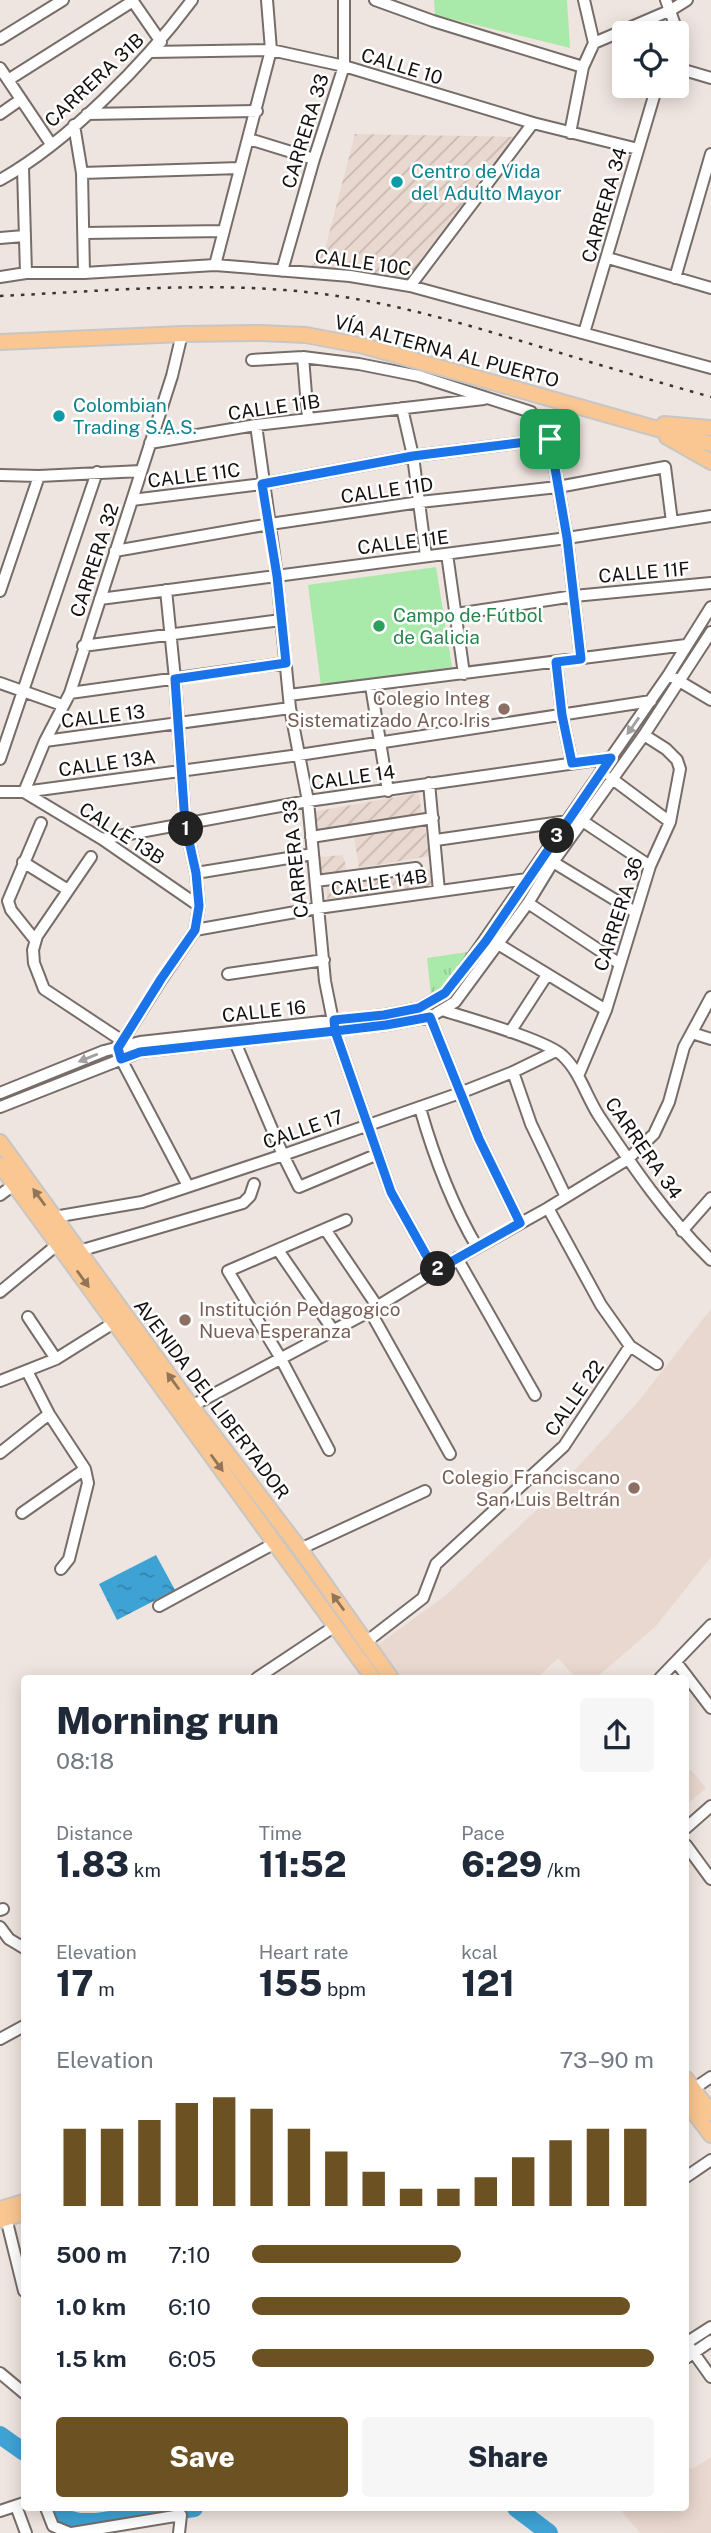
<!DOCTYPE html>
<meta charset="utf-8">
<style>
:root{--surface:#fff;--page:#f6f6f7;--text:#1f2937;--muted:#747a83;--accent:#6c5123}
body{margin:0;font-family:"Public Sans",sans-serif;background:var(--page);color:var(--text);height:100vh;display:flex;flex-direction:column;font-size:26px;white-space:nowrap}
*{box-sizing:border-box;margin:0}
p{font-size:23px;color:var(--muted)}
.icon{flex:none;width:38px;height:38px;fill:none;stroke:currentColor;stroke-width:2;stroke-linecap:round;stroke-linejoin:round}
.map{position:relative;flex:1;overflow:hidden}
.details{position:absolute;left:21px;top:1675px;width:668px;height:836px;display:flex;flex-direction:column;background:var(--surface);border-radius:7px;box-shadow:0 4px 18px #0003}
.details>*{flex:none}
.buttons{position:absolute;left:612px;top:21px;display:grid;gap:14px}
.buttons a{display:grid;place-items:center;width:77px;height:77px;border-radius:7px;background:var(--surface);box-shadow:0 4px 18px #0003;font-size:35px}
.pin{position:absolute;display:grid;place-items:center;width:60px;height:60px;color:#fff;margin:-30px;border-radius:14px;box-shadow:0 4px 10px #0006}
.km{position:absolute;width:35px;height:35px;margin:-18px;border-radius:50%;background:#222;color:#fff;font-size:19px;line-height:35px;text-align:center}
.round{display:grid;place-items:center;flex:none;width:74px;height:74px;border-radius:7px;background:var(--page)}
.head{display:flex;align-items:center;justify-content:space-between;height:119px;padding:0 35px}
h1{font-size:38px;font-weight:800;line-height:52px}
.stats{display:grid;grid-template-columns:repeat(3,1fr);gap:10px;height:119px;padding:7px 35px}
.stats div{display:grid;align-content:center}
.stats b{font-size:35px;font-weight:800}
.stats small{font-size:19px;font-weight:400}
.stats p{font-size:19px}
.chart{height:196px;padding:14px 35px}
.chart p{display:flex;justify-content:space-between}
.chart svg{width:100%;height:126px;margin-top:7px;stroke:var(--accent);stroke-width:6}
.cta{display:flex;gap:14px;margin-top:auto;padding:14px 35px}
.cta a{flex:1;height:80px;border-radius:7px;background:var(--accent);color:#fff;font-size:28px;font-weight:800;line-height:80px;text-align:center}
.cta a+a{background:var(--page);color:var(--text)}
ul{padding:0 35px;list-style:none;font-size:23px}
li{display:grid;grid-template-columns:112px 84px 1fr;align-items:center;height:52px}
li i{height:18px;border-radius:9px;background:var(--accent)}
.map>svg:first-child{display:block}
.built{fill:#e9d8cf}
.industrial{fill:url(#industrial-furrows)}
.grass{fill:url(#grass-tufts)}
.pitch{fill:#a9e9a9}
.water{fill:url(#water-ripples)}
.lines{fill:none;stroke-linecap:round;stroke-linejoin:round}
.river{stroke:#3ea3d4;stroke-width:18}
.minor-casing{stroke:#766d69;stroke-width:14}
.major-casing{stroke:#c7c6c5;stroke-width:18}
.minor{stroke:#fff;stroke-width:10}
.major{stroke:#fac792;stroke-width:14}
.rail{stroke:#393433;stroke-width:2.5;stroke-dasharray:3.5 7;stroke-linecap:butt}
.oneway{fill:#a19f9f}
.oneway2{fill:#927557}
.route-casing{stroke:#fff;stroke-width:14}
.route{stroke:#1a73e8;stroke-width:9}
.culture-dot{fill:#0f9aa8;stroke:#fff;stroke-width:2.5}
.leisure-dot{fill:#2e9e5b;stroke:#fff;stroke-width:2.5}
.education-dot{fill:#8d6e63;stroke:#fff;stroke-width:2.5}
.labels{text-anchor:middle;stroke-width:5;stroke-linejoin:round;paint-order:stroke}
.street-label{font-size:19px;fill:#14100f;stroke:#fff}
.culture-label{font-size:19px;fill:#0d838f;stroke:#fff;text-anchor:start}
.leisure-label{font-size:19px;fill:#27864d;stroke:#fff;text-anchor:start}
.education-label{font-size:19px;fill:#785e54;stroke:#fff;text-anchor:end}
</style>
<div class="map">
<svg width="711" height="2533" viewBox="0 0 711 2533">
<defs>
<pattern id="industrial-furrows" width="10" height="10" patternUnits="userSpaceOnUse" patternTransform="scale(1.75)"><rect width="10" height="10" fill="#e9d8cf"/><path d="M-1 1l2-2M0 10L10 0M9 11l2-2" fill="none" stroke="#c7b8b1"/></pattern>
<pattern id="grass-tufts" width="24" height="20" patternUnits="userSpaceOnUse" patternTransform="scale(1.75)"><rect width="24" height="20" fill="#a9e9a9"/><path d="M3 7l-1-3M5 7V3M7 7l1-3M15 17l-1-3M17 17v-4M19 17l1-3" fill="none" stroke="#91c790"/></pattern>
<pattern id="water-ripples" width="26" height="14" patternUnits="userSpaceOnUse" patternTransform="scale(1.75)"><rect width="26" height="14" fill="#3ea3d4"/><path d="M2 4q2-2 4 0t4 0M15 11q2-2 4 0t4 0" fill="none" stroke="#3383aa"/></pattern>
</defs>
<rect width="100%" height="100%" fill="#efe5e0"/>
<path class="built" d="M711 1309V1557L656 1626 596 1678H576L558 1658 537 1678H400L375 1647 446 1595 545 1502 637 1403Z
M691 1770 706 1788 686 1805V1773Z
M711 2457V2533H640L619 2508H686V2469L694 2468Z"/>
<path class="industrial" d="M355 134 520 137 414 280 312 266 325 249Z
M419 793 422 817 315 835 312 812Z
M424 823 430 856 359 868 354 836Z
M343 855 347 872 322 876 319 857Z
M430 869 433 887 328 902 325 883Z"/>
<path class="grass" d="M468 952C468 969 445 987 431 995L427 958Z"/>
<path class="pitch" d="M434 0H567L570 48 435 15Z
M436 567 452 667 321 686 308 585Z"/>
<path class="water" d="M156 1555 175 1590 117 1620 99 1584Z"/>
<g class="lines">
<path class="river" d="M0 2435 24 2452
M53 2508 63 2518 79 2522H97L194 2508
M516 2508 549 2533"/>
<g class="minor-casing">
<path id="minor" d="M132 0 161 42
M375 0 433 21 583 67
M666 0 675 25 673 33
M0 39 63 0
M594 43 671 10 687 0
M150 52 271 50 344 66 533 123 638 149
M0 68 51 144
M677 68 711 78
M8 80 133 1
M0 114 20 100
M87 114 257 111
M74 125 82 173 84 273
M570 133 583 67 594 43 584 0
M249 139 314 159
M23 168 26 273
M82 173 240 168
M0 180C68 142 145 63 192 0
M84 233 224 231
M0 238 24 236
M608 258 711 288
M215 265 271 50 267 0
M282 271 314 159 344 66V0
M0 277 26 273H84L215 265 350 276 410 286 711 368
M675 278 711 154
M410 286 533 123
M584 333 657 86
M303 357 308 419
M252 360 303 357 359 364 419 376 531 412 550 439 567 538 581 659
M402 408 413 456 426 556
M256 425 277 576 290 708 308 801 325 981 335 1031 391 1192 435 1271
M150 443 256 425 484 399
M0 475 39 476 141 471
M132 500 262 484 413 456 550 439
M115 551 270 524 420 502 558 487 665 467 672 522
M447 554 464 674
M166 590 175 679 185 823 196 873 199 906 195 930 161 980 118 1048 121 1059 188 1186
M0 591 39 476
M100 599 567 538 711 516
M456 614 574 596 711 583
M83 646 281 620
M556 662 562 715 572 763
M674 678 711 700
M0 683 62 705
M371 686 388 791
M70 693 286 663
M289 695 686 645
M45 741 290 708
M0 759 97 472
M611 778 670 822
M429 783 439 891
M0 792H24L299 755 651 701
M24 792 45 741 70 693 172 376 182 334
M24 792 102 839 199 906
M581 820 650 866
M311 837 433 818
M102 839 308 801 611 758
M436 840 568 821
M91 857 37 936 33 950 34 963 44 989 121 1040
M23 862 68 890
M553 862 635 912
M196 873 313 854
M316 881 416 868
M528 903 620 964
M195 930 318 908 527 879
M35 940 11 910 8 901 41 823
M498 944 606 1010
M228 974 324 960
M442 1010C467 1018 547 1040 563 1056 580 1072 586 1096 599 1116 633 1167 667 1217 711 1260
M430 1017 479 1139 520 1223
M510 1032 547 975
M692 1033 711 1039
M235 1042 283 1155 299 1187 378 1154
M513 1072 531 1124 566 1197
M578 1076 606 1010 650 866 670 822 680 769 677 760 666 749 644 735
M0 1093 104 1051 140 1042 384 1015 419 1008 445 993 458 978 669 674 711 607
M0 1107 140 1052 386 1025 430 1017 455 1002 528 903 553 862 644 735 711 632
M420 1108C434 1157 451 1203 477 1247
M0 1195 15 1184
M548 1208 601 1305 630 1346 657 1364
M54 1217 142 1202 283 1155 460 1093 513 1072 556 1051
M325 1229 377 1306
M682 1231 711 1198
M278 1250 333 1330
M79 1251 243 1203 250 1196 254 1184
M457 1258 535 1395
M0 1292 58 1244
M370 1311 450 1454
M28 1317 56 1359
M27 1371 49 1414 85 1469 88 1483 69 1559 61 1569
M0 1381 56 1359 115 1322
M186 1409 370 1311 435 1271 548 1208 628 1159 654 1134 669 1102 684 1047 711 997
M329 1450 280 1357 228 1271 346 1220
M0 1453 49 1414
M22 1513 85 1469
M300 1549 425 1491
M159 1606 275 1543
M366 1642 423 1598 436 1564 564 1446 630 1346
M676 1662 711 1708
M257 1678 335 1626
M660 1678 711 1625
M686 1828 711 1806
M686 1845 711 1879
M0 1910 3 1909
M0 1927 9 1939 24 1948
M0 2039 24 2026
M686 2094 711 2077
M686 2177 711 2160
M6 2218 24 2291
M686 2342 711 2377
M686 2343 711 2327
M686 2358 711 2341
M0 2373 24 2393
M16 2506 26 2533
M46 2508 53 2526 70 2533
M0 2511 24 2503
M72 2533 181 2515 179 2533"/>
</g>
<g class="major-casing">
<path id="major" d="M0 342 182 334 261 333 306 335 364 346 711 444
M664 424 711 428
M667 437 711 462
M0 1142 192 1407 300 1549 391 1678
M0 1165 373 1678
M686 2079 711 2113
M686 2102 711 2135
M0 2209 24 2202
M0 2220 24 2213"/>
</g>
<use href="#minor" class="minor"/>
<use href="#major" class="major"/>
<path class="rail" d="M0 296C107 291 216 280 323 294 402 304 478 328 554 351 606 367 658 382 711 397"/>
</g>
<defs><path id="oneway-solid" d="M-6-.8H1V-3.2L6.5 0L1 3.2V.8H-6Z" transform="scale(1.75)"/></defs>
<g class="oneway">
<use href="#oneway-solid" transform="translate(633 726) rotate(125)"/>
<use href="#oneway-solid" transform="translate(88 1058) rotate(158)"/>
</g>
<g class="oneway2">
<use href="#oneway-solid" transform="translate(39 1197) rotate(-126)"/>
<use href="#oneway-solid" transform="translate(83 1279) rotate(54)"/>
<use href="#oneway-solid" transform="translate(173 1381) rotate(-126)"/>
<use href="#oneway-solid" transform="translate(217 1463) rotate(54)"/>
<use href="#oneway-solid" transform="translate(338 1602) rotate(-126)"/>
</g>
<g class="lines">
<g class="route-casing">
<path id="route" d="M550 439 413 456 262 484 277 576 286 663 175 679 185 823 196 873 199 906 195 930 161 979 118 1048 121 1059 140 1052 335 1031 391 1192 435 1271 520 1223 479 1139 430 1017 386 1025 335 1031 334 1020 384 1015 419 1008 445 993 486 941 611 758 572 763 562 715 556 662 581 659 567 538 550 439"/>
</g>
<use href="#route" class="route"/>
</g>
<g class="culture-dot">
<circle cx="397" cy="182" r="7"/>
<circle cx="59" cy="416" r="7"/>
</g>
<circle class="leisure-dot" cx="379" cy="626" r="7"/>
<g class="education-dot">
<circle cx="504" cy="709" r="7"/>
<circle cx="185" cy="1320" r="7"/>
<circle cx="634" cy="1488" r="7"/>
</g>
<g class="labels">
<g class="street-label">
<text transform="translate(402 66) rotate(17)" y="7">CALLE 10</text>
<text transform="translate(94 80) rotate(-43)" y="7">CARRERA 31B</text>
<text transform="translate(305 131) rotate(-73)" y="7">CARRERA 33</text>
<text transform="translate(604 205) rotate(-74)" y="7">CARRERA 34</text>
<text transform="translate(363 262) rotate(8)" y="7">CALLE 10C</text>
<text transform="translate(447 351) rotate(15)" y="7">VÍA ALTERNA AL PUERTO</text>
<text transform="translate(274 407) rotate(-8)" y="7">CALLE 11B</text>
<text transform="translate(194 475) rotate(-7)" y="7">CALLE 11C</text>
<text transform="translate(387 490) rotate(-8)" y="7">CALLE 11D</text>
<text transform="translate(403 542) rotate(-7)" y="7">CALLE 11E</text>
<text transform="translate(94 560) rotate(-72)" y="7">CARRERA 32</text>
<text transform="translate(644 572) rotate(-5)" y="7">CALLE 11F</text>
<text transform="translate(103 716) rotate(-7)" y="7">CALLE 13</text>
<text transform="translate(107 763) rotate(-8)" y="7">CALLE 13A</text>
<text transform="translate(353 777) rotate(-8)" y="7">CALLE 14</text>
<text transform="translate(122 833) rotate(33)" y="7">CALLE 13B</text>
<text transform="translate(295 859) rotate(-96)" y="7">CARRERA 33</text>
<text transform="translate(379 882) rotate(-8)" y="7">CALLE 14B</text>
<text transform="translate(618 914) rotate(-72)" y="7">CARRERA 36</text>
<text transform="translate(264 1011) rotate(-6)" y="7">CALLE 16</text>
<text transform="translate(303 1129) rotate(-19)" y="7">CALLE 17</text>
<text transform="translate(644 1148) rotate(55)" y="7">CARRERA 34</text>
<text transform="translate(574 1398) rotate(-55)" y="7">CALLE 22</text>
<text transform="translate(212 1399) rotate(53)" y="7">AVENIDA DEL LIBERTADOR</text>
</g>
<g class="culture-label">
<text x="411" y="178">Centro de Vida<tspan x="411" dy="22">del Adulto Mayor</tspan></text>
<text x="73" y="412">Colombian<tspan x="73" dy="22">Trading S.A.S.</tspan></text>
</g>
<g class="leisure-label">
<text x="393" y="622">Campo de Fútbol<tspan x="393" dy="22">de Galicia</tspan></text>
</g>
<g class="education-label">
<text x="490" y="705">Colegio Integ<tspan x="490" dy="22">Sistematizado Arco Iris</tspan></text>
<text x="199" y="1316" text-anchor="start">Institución Pedagogico<tspan x="199" dy="22">Nueva Esperanza</tspan></text>
<text x="620" y="1484">Colegio Franciscano<tspan x="620" dy="22">San Luis Beltrán</tspan></text>
</g>
</g>
</svg>
<div class="buttons">
<a><svg class="icon" aria-label="locate" viewBox="0 0 24 24"><circle cx="12" cy="12" r="6"/><path d="M12 2v4M12 18v4M2 12h4M18 12h4"/></svg></a>
</div>
<div class="pin" style="left:550px;top:439px;background:#1e9e55"><svg class="icon" aria-label="arrive" viewBox="0 0 24 24"><path d="M6 21V4h12l-3 4 3 4H6"/></svg></div>
<b class="km" style="left:186px;top:829px">1</b>
<b class="km" style="left:438px;top:1269px">2</b>
<b class="km" style="left:557px;top:836px">3</b>
<section class="details">
<div class="head"><div><h1>Morning run</h1><p>08:18</p></div><a class="round"><svg class="icon" aria-label="share" viewBox="0 0 24 24"><path d="M12 15V3M7 8l5-5 5 5M5 13v7h14v-7"/></svg></a></div>
<div class="stats">
<div><p>Distance</p><b>1.83<small> km</small></b></div>
<div><p>Time</p><b>11:52</b></div>
<div><p>Pace</p><b>6:29<small> /km</small></b></div>
</div>
<div class="stats">
<div><p>Elevation</p><b>17<small> m</small></b></div>
<div><p>Heart rate</p><b>155<small> bpm</small></b></div>
<div><p>kcal</p><b>121</b></div>
</div>
<div class="chart"><p><span>Elevation</span>73–90 m</p>
<svg viewBox="0 0 160 44" preserveAspectRatio="none"><path d="M5 44V17M15 44V17M25 44V14M35 44V8M45 44V6M55 44V10M65 44V17M75 44V25M85 44V32M95 44V38M105 44V38M115 44V34M125 44V27M135 44V21M145 44V17M155 44V17"/></svg>
</div>
<ul>
<li><b>500 m</b>7:10<i style="width:52%"></i></li>
<li><b>1.0 km</b>6:10<i style="width:94%"></i></li>
<li><b>1.5 km</b>6:05<i style="width:100%"></i></li>
</ul>
<div class="cta"><a>Save</a><a>Share</a></div>
</section>
</div>
